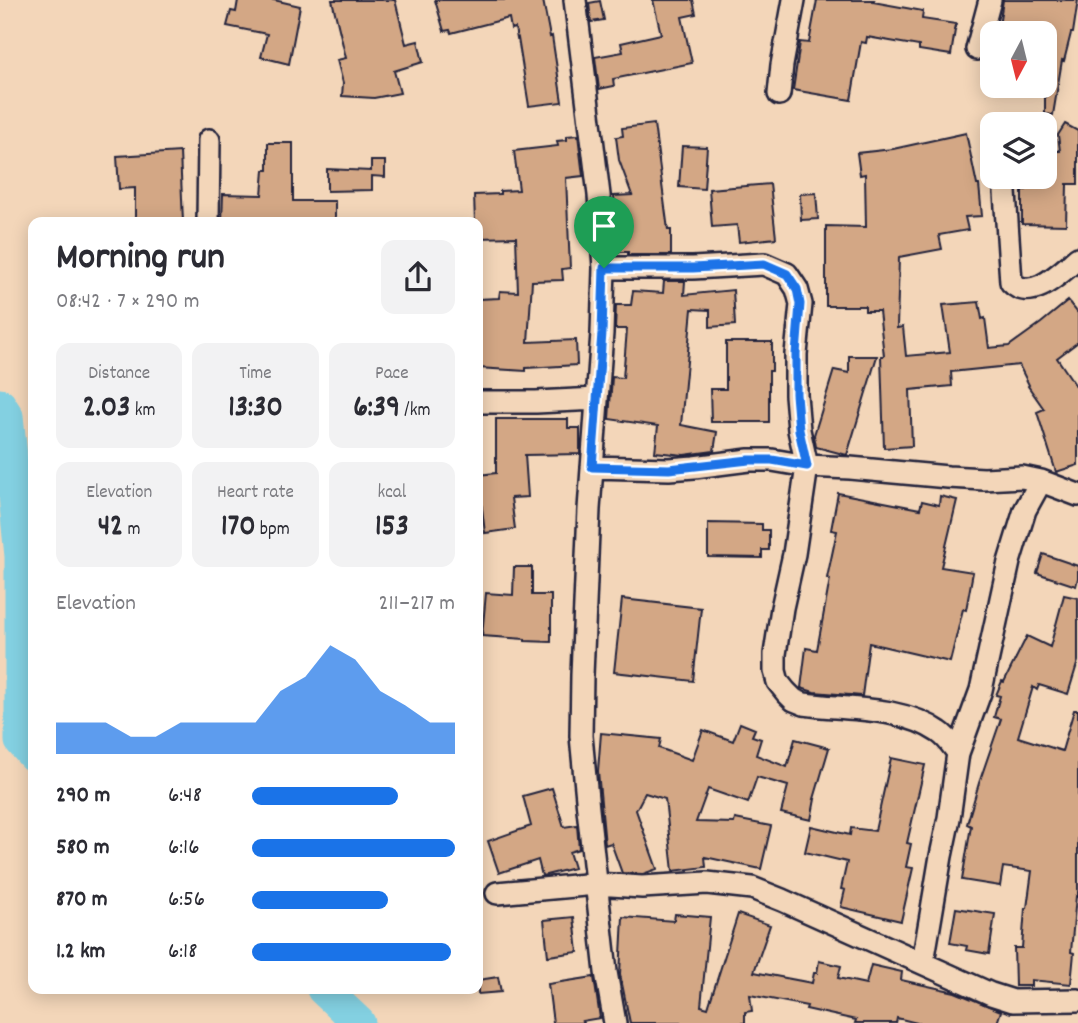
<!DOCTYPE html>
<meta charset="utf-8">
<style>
:root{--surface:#fff;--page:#f2f2f3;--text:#2b2b33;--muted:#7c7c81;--accent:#1a73e8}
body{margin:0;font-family:Dekko,sans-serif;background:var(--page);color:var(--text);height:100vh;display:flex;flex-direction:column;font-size:26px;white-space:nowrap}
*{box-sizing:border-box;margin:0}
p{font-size:23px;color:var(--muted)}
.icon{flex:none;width:38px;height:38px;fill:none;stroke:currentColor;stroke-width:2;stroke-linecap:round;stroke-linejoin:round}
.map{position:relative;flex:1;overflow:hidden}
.details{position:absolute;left:28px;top:217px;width:455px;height:777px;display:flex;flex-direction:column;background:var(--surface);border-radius:14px;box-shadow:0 4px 18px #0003}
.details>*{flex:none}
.needle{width:46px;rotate:187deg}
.fabs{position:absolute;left:980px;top:21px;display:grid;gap:14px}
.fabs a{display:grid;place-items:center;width:77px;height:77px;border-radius:14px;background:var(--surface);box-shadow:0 4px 18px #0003;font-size:35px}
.pin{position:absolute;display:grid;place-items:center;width:60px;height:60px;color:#fff;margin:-72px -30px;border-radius:50% 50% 50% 0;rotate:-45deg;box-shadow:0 0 7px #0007}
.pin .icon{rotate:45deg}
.round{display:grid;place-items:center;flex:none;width:74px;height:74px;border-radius:14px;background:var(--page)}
.headline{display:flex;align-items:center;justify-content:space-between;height:119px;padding:0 28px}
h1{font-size:38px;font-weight:700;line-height:52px}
.figures{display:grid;grid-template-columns:repeat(3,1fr);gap:10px;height:119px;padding:7px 28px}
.figures div{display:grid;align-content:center;border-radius:14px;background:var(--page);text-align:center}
.figures b{font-size:30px;font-weight:700}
.figures small{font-size:19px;font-weight:400}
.figures p{font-size:19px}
.chart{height:196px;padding:14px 28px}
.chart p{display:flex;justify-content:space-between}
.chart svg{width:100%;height:126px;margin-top:7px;fill:var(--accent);opacity:.7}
ul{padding:0 28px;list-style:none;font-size:23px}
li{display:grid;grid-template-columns:112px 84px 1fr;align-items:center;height:52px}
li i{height:18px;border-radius:9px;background:var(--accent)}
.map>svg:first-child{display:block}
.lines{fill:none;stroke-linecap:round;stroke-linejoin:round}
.river{stroke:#83d0e1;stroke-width:33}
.building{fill:#d3a785;stroke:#22223b;stroke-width:2}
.street-casing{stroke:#22223b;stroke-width:26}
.street{stroke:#f3d6b9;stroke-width:21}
.route-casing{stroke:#fff;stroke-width:14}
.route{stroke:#1a73e8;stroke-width:9}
</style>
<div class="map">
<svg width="1078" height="1023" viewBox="0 0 1078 1023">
<rect width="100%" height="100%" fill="#f3d6b9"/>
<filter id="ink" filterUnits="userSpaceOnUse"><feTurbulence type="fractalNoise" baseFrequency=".0143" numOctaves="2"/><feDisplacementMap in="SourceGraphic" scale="14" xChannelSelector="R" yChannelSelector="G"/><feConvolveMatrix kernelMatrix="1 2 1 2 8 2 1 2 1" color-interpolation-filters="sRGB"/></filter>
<g filter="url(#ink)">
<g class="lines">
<path class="river" d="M0 405 7 416 21 556V741L33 755
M323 989 359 1023"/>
</g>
<path class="building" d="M238 0H274L300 6 289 64 261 57 267 34 227 26 231 11 236 12Z
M332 0H395L406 44 418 41 423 62 394 71 400 93 374 98 342 96 343 83 337 60 346 58Z
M435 0H543L550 37 552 36 562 102 529 106 518 38 517 39 515 28 511 29 509 18 451 33 450 30 444 31Z
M653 0H693L696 14 682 17 692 63 613 79 614 86 599 89 595 57 623 52 621 43 661 34Z
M817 0H874L873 2 923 11 922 19 956 24 951 55 919 50V46L867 37 866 43 861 42 851 100 793 90 800 42 809 43Z
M1003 0H1078L1073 33H1071L1064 61 1062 60 1053 115 1045 114V33H998Z
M600 1 604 20 591 22 589 3Z
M654 124 668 230H671V255H628V252H619L614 196 632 195 619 160 616 137 623 136 622 128Z
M1065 124 1078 131V184H1067L1066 225 1022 224V190H1026L1027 177H1045V151H1060L1058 135Z
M966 133 977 185H979L982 216 965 217 968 230 939 235 942 249 899 257 897 328 903 327 906 356 950 352 943 305 979 302 982 319 985 318 989 348 1009 346 1041 323 1068 301 1078 313V342L1057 358 1078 389V465L1056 472 1037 412 1044 409 1028 386 1029 385 1019 365 951 372 952 386 910 390 912 446 884 448 881 356H884L879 311H865V306H826V226L866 227 865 174 860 175 857 153 893 149Z
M578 135 583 176 566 178 570 268 562 269 563 280 532 281 528 342 576 340 577 365 526 368V371L478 368V299L499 298 500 291 518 292 516 237 478 238V222H475L474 195 500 194V191L519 190 514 151 558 146 557 141 567 140V136Z
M268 143H293V201H335V222H222L223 194 262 195 264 170H268Z
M682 146 707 147 704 189 679 187Z
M180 152 183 222H135V188L119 189 117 156Z
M371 161H385V177L372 176V190L327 191V169L371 171Z
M770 184 776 238 739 242 737 225 712 227 709 189Z
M816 193 818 219 801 220 800 194Z
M664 281H685L684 295 733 290 735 325 710 327V310L692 309 681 425 717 432 714 451 684 455 655 452 658 426 609 419 612 377 623 378 627 329H615L616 305H631L633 291 663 293Z
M726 342H772V371H769V422H711L710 389H726Z
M849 356H877L847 455 816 447 814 435 834 370 849 373Z
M496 419H568V428H580V454L525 455 528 497 511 498 515 529 485 533 478 475 496 473Z
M838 493 920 509 922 501 939 505 940 496 957 500 941 567 973 572 966 610 963 609 950 662 869 643 862 696 814 692 801 688 806 648 817 650 830 579 827 578 837 531 831 530Z
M708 523 762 524V530H769V550H762V558L708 557Z
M1043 554 1078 566V578L1076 586 1037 573Z
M514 567H532V595H551V642L525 641V639L482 636 486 593 513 595Z
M1064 595 1078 598V661L1068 694 1039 685 1037 690 1033 687 1018 737 1062 751 1074 710H1078V897L1076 896 1071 952 1074 953 1071 984 1031 980V986H1015L1014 948H1022L1025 908H1027L1032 871 1003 867 1000 886 962 880 971 826 967 824 979 783 1001 719 994 717 1000 696 996 695 1002 681 1004 682 1027 636 1050 647Z
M622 599 701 608 693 681 614 672Z
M740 723 755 729 752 736 761 739 756 755 787 767 795 739 829 748 814 799H815L811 820 781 813 788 786 757 777 748 803 708 789 696 822 734 823 735 819 771 826 761 869 705 857 706 867 673 871 665 799 645 793 636 810 657 869 643 874 622 873 611 843 605 845 598 771 601 733 661 739 659 748 692 760 703 730 733 741Z
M891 758 925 765 907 843 911 844 906 867 913 868 901 921 841 907 845 890 841 889 847 862 805 852 811 826 850 835 851 828 875 831Z
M552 788 564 827 577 825 579 849 569 852 574 868 542 876 538 860 499 873 488 841 531 826 523 796Z
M956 908 995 914 989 954 966 950 967 946 950 943Z
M675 914 710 917 701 1006 708 1008 738 914 770 925 754 972 812 983 814 973H817L819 961 841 966 838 978 866 984 871 965 902 972 901 980 955 992 1001 1011 997 1023H917L897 1018 896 1023H855L856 1020 806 1009 807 1006 750 995 752 1011 745 1012V1023H630L620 974 623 917 674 921Z
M574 917 578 952 548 956 544 920Z
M498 977 501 992 478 994V980Z
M594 977 600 1018 582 1021 583 1023H553L548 984Z"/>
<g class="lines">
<g class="street-casing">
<path id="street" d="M575 0 599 195 604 268 602 333 589 509 582 675 581 736 588 809 606 972 615 1023
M977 49 990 0
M779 94 782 65 794 0
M1004 177 1011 282C1031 304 1062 271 1078 258
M208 222 209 140
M604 268H693L764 264 787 274 797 289 801 304 796 354V395L799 430 807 466 794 554 782 608 775 654V671L778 682 786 692 794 700 804 704C847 710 902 706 939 732 947 737 952 745 958 753
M478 402H536L597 399
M592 467 669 469 694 467 749 460H772L807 466 850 468 948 477 984 479 1022 477 1041 481 1078 495
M497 893 596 884 642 887 707 883 752 888 782 900 991 994 1013 1001 1078 1000
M923 962 941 856 949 818 958 753 981 690 1009 562 1025 510 1041 481"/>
</g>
<use href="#street" class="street"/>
</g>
</g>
<g class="lines" filter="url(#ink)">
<g class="route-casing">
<path id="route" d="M764 264 787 274 797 289 800 304 796 354V394L799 430 807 466 772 460H749L669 469 592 467 602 333 604 268H693Z"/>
</g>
<use href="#route" class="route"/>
</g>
</svg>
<div class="fabs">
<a><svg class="needle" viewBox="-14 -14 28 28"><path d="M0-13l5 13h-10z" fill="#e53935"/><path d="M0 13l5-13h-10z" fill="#7c7c81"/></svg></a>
<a><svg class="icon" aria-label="layers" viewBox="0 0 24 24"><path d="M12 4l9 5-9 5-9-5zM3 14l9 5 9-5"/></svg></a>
</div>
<div class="pin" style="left:604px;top:268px;background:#1e9e55"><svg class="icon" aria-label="arrive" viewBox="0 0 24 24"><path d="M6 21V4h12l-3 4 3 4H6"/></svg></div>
<section class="details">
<div class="headline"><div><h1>Morning run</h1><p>08:42 · 7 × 290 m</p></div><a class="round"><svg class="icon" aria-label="share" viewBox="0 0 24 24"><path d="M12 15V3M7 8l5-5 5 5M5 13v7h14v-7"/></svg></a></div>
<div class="figures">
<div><p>Distance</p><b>2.03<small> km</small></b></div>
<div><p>Time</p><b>13:30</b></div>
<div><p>Pace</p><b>6:39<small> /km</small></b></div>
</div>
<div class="figures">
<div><p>Elevation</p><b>42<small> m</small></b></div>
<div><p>Heart rate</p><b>170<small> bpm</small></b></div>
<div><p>kcal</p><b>153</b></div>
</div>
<div class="chart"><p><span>Elevation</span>211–217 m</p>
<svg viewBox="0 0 160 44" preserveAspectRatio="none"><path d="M0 44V33L10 33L20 33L30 38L40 38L50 33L60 33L70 33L80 33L90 22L100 17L110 6L120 11L130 22L140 27L150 33L160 33V44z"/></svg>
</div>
<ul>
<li><b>290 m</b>6:48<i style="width:72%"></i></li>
<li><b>580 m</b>6:16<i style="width:100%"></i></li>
<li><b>870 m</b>6:56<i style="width:67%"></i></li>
<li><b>1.2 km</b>6:18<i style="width:98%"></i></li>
</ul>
</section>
</div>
